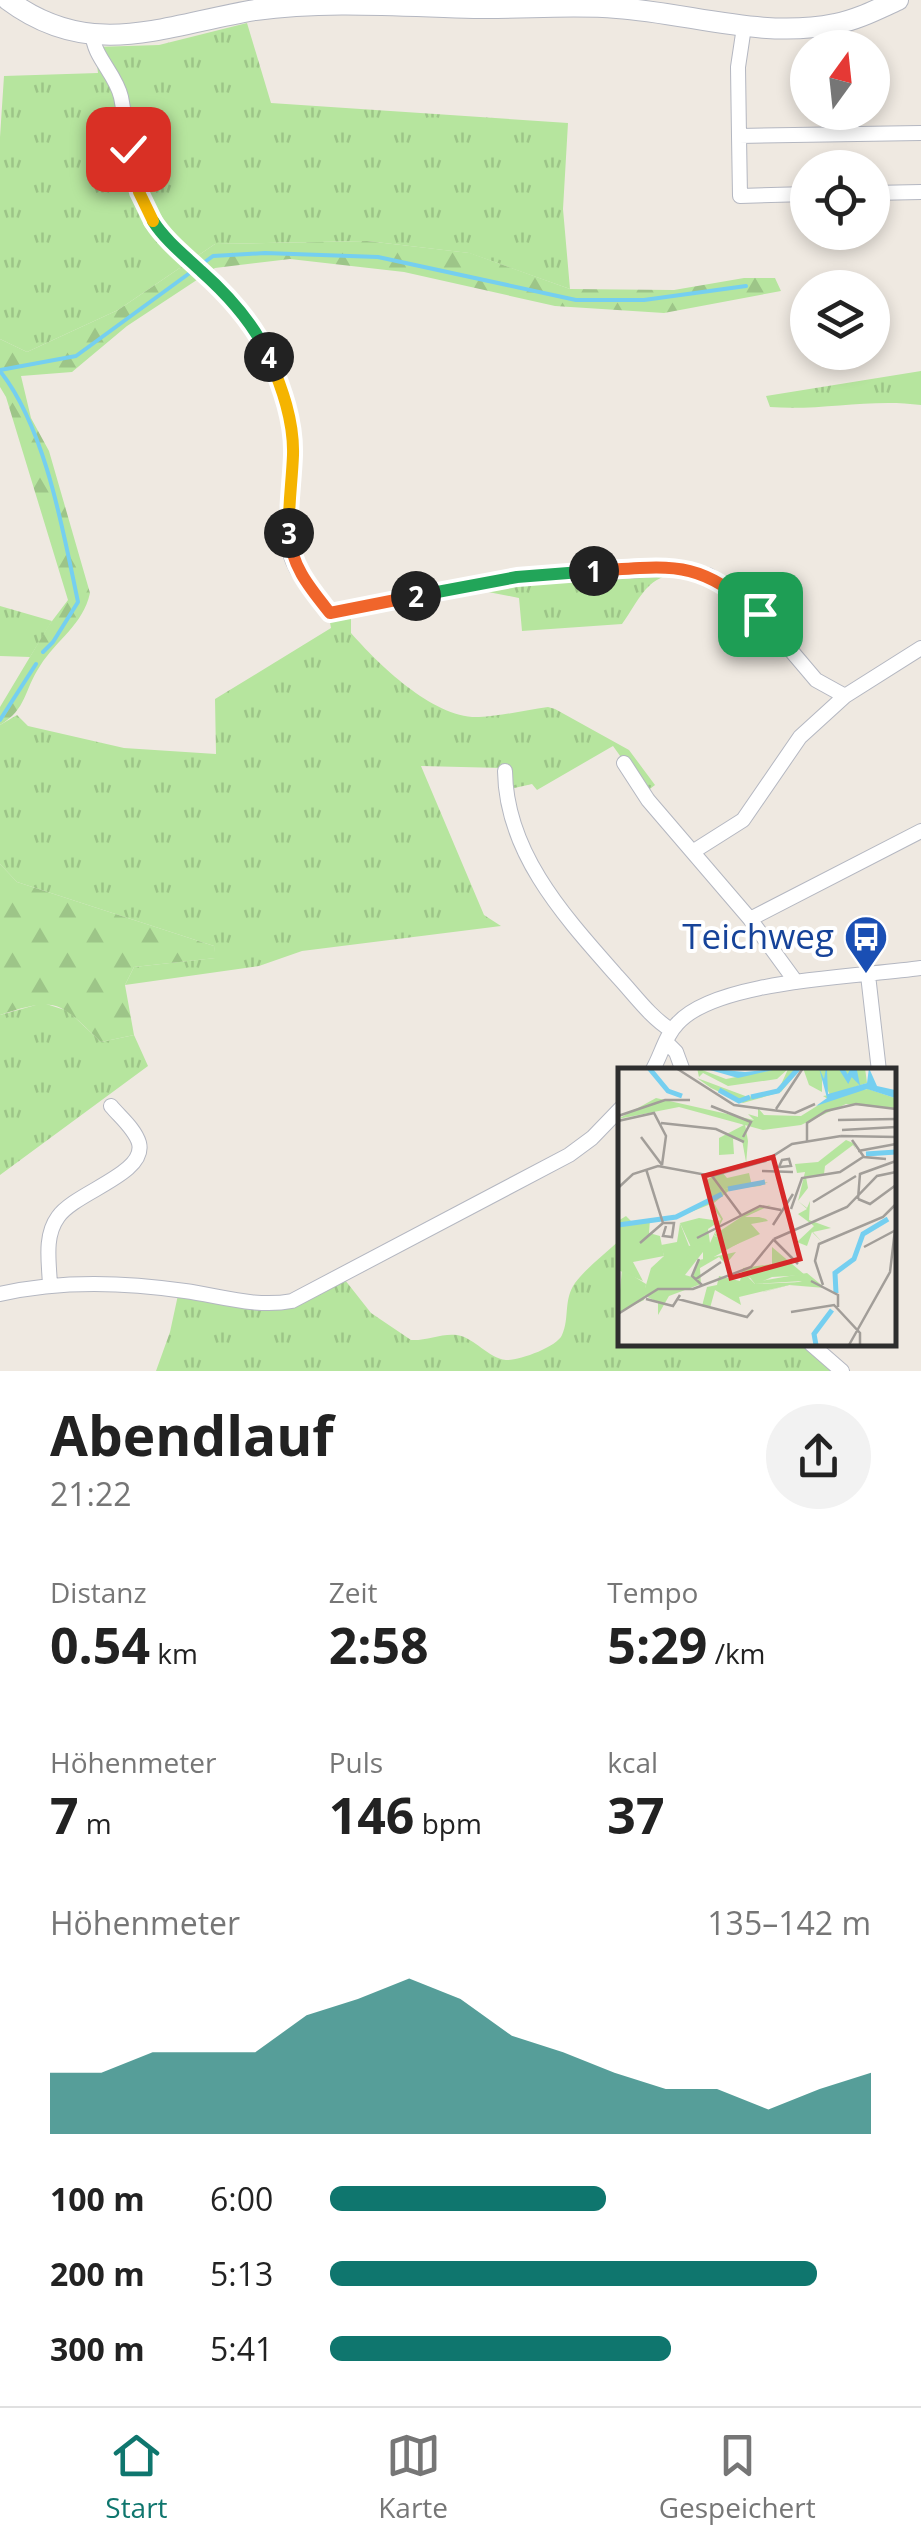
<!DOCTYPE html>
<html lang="de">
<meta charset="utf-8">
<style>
:root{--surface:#fff;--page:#f2f2f2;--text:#222;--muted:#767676;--line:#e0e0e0;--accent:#0f766e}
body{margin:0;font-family:"Open Sans",sans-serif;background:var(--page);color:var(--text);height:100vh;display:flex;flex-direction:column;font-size:38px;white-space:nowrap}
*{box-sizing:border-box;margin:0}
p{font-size:32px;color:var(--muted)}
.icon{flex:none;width:55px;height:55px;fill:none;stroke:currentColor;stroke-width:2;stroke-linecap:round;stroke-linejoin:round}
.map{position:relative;height:1371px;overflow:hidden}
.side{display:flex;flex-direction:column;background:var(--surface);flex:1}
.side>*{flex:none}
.needle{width:65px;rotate:15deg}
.tools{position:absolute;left:790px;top:30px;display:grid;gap:20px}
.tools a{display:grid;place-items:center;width:100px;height:100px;border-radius:50%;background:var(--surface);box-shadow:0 5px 15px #0003;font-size:50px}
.pin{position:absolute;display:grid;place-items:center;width:85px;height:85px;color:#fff;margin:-42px;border-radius:20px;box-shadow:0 5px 15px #0006}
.km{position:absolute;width:50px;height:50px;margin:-25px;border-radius:50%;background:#222;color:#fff;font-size:28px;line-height:50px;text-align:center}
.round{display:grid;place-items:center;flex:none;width:105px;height:105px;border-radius:52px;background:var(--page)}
.head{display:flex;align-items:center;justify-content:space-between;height:170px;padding:0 50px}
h1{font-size:55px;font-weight:700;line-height:75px}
.metrics{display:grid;grid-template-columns:repeat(3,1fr);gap:15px;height:170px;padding:10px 50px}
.metrics div{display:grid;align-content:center}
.metrics b{font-size:50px;font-weight:700}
.metrics small{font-size:28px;font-weight:400}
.metrics p{font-size:28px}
.chart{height:280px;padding:20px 50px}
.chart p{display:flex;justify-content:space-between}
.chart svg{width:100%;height:180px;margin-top:10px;fill:var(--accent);opacity:.7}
ul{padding:0 50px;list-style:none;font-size:32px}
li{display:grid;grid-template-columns:160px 120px 1fr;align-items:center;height:75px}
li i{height:25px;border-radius:12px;background:var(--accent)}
.tab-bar{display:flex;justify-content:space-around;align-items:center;height:140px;border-top:2px solid var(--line);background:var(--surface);font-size:28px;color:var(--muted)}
.tab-bar a{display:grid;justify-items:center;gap:5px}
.tab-bar .current{color:var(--accent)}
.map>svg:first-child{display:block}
.grass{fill:url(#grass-tufts)}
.forest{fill:url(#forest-firs)}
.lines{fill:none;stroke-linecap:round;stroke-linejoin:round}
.stream{stroke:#75cff0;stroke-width:4}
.street-casing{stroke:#b4b7c1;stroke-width:16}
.secondary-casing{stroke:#b4b7c1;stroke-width:22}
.street{stroke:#fff;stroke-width:14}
.secondary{stroke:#fff;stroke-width:20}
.split-1-casing{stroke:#fff;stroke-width:20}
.split-2-casing{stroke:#fff;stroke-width:20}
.split-3-casing{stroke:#fff;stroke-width:20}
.split-4-casing{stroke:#fff;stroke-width:20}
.split-5-casing{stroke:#fff;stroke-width:20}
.split-6-casing{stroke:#fff;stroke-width:20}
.split-1{stroke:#f0652b;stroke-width:12}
.split-2{stroke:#22a559;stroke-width:12}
.split-3{stroke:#f0652b;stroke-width:12}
.split-4{stroke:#f5b400;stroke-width:12}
.split-5{stroke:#22a559;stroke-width:12}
.split-6{stroke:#f5b400;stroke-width:12}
.labels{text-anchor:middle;stroke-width:8;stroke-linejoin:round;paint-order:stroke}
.transit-label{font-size:35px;fill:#164399;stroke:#fff;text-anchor:end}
.inset-river{fill:none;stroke:#75cff0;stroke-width:5}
.inset-road{fill:none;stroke:#a29e99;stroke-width:2.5}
.view{fill:#d62828;fill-opacity:0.15;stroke:#d62828;stroke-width:5}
.inset-edge{fill:none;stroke:#2e2e2e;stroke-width:5}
</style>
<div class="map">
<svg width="921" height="1371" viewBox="0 0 921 1371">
<defs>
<pattern id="grass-tufts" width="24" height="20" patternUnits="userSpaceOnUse" patternTransform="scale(2.5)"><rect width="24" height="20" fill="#b6e59e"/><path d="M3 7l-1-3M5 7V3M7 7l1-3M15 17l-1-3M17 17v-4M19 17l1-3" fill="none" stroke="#9dc588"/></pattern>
<pattern id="forest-firs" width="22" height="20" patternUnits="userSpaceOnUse" patternTransform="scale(2.5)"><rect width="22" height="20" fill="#b6e59e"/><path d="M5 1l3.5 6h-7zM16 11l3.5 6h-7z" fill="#9dc588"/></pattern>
</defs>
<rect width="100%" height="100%" fill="#efe9e1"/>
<path class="grass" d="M247 23 271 103 568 123 563 209 570 289 469 253 367 241 215 244 118 310 27 352 0 339V137L4 76 98 73 95 47 159 45Z
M921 371V405C871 398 821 411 770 407L766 396Z
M694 573 743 602 793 659 790 661C766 628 697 544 650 585 639 595 631 612 622 624L522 631 519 598 478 590 351 616V633C378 664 434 719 479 717 502 716 525 710 548 707L555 709 629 750 655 785 646 792 613 746 537 790 532 784 510 789 502 768 421 766 484 915 501 926 302 951 259 966 125 985 134 967 215 958 214 946 17 882 0 864V725L17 715 28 726 124 748 216 754 215 699 331 628 329 617 474 586Z
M0 606 52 621 30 657 0 656Z
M43 1003 68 1011 101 1042 134 1035 148 1066 0 1175V1015Z
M621 1239V1344H802L832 1371H156L170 1332 178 1295 262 1309 345 1280 371 1313 411 1340C426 1341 442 1333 457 1335 475 1338 488 1358 506 1360 518 1361 557 1347 562 1335 570 1318 563 1300 575 1283 587 1267 606 1253 621 1239Z"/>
<path class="forest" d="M367 241 470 253 570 289 674 290 744 278H775L781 291 664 313 555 306 404 272 290 259 215 268 127 326 72 372 21 376 31 418 49 451 90 593C83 625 57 639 40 666 24 690 27 709 0 725V707L49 625 68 600 6 397 0 387V339L27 352 118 310 215 244Z
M0 864 17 882 214 946 216 958 134 967 125 985 134 1035 101 1042C59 1002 58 996 0 1015Z"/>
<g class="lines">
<path class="stream" d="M0 370 76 356 213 256 265 253 378 257 576 300H644L746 286
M0 371C46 429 63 531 78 602L53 642 43 652
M0 720 36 664"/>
<g class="street-casing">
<path id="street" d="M744 27 738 67 739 136 921 133
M93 35C93 56 116 74 121 97 129 137 128 178 149 215 162 237 182 253 201 271 227 294 252 322 267 354 282 384 292 416 293 449 294 484 280 522 291 556 298 577 316 596 330 613L517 577 679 568 708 575 738 595 760 614 816 680 845 696
M739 136 740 196 808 194
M872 193 921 192
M624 763 648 800 750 919 796 982
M505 771C506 854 566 918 617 976 634 994 650 1017 671 1030
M694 851 743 820 800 737 845 696 921 648
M750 919 921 831
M868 975 879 1071
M667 1043 676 1052 683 1071
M652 1071C661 1056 665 1036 677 1024 716 979 862 977 921 968
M50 1285C49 1262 44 1236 58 1217 75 1192 147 1174 139 1143 135 1129 120 1117 111 1106
M0 1294C60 1280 124 1282 185 1291 221 1296 256 1308 292 1301L569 1155 592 1138 621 1108
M811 1344 842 1371"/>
</g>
<g class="secondary-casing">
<path id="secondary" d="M8 0C91 62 165 25 255 10 326 0 401 6 474 8 522 9 570 4 617 8 690 13 762 39 835 24 857 20 878 9 898 0"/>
</g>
<use href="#street" class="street"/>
<use href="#secondary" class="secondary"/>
</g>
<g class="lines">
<g class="split-1-casing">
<path id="split-1" d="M594 571C673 566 697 558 760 614"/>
</g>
<g class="split-2-casing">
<path id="split-2" d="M416 596 517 577 594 571"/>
</g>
<g class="split-3-casing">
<path id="split-3" d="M289 533C291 566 310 588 330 613L416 596"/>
</g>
<g class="split-4-casing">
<path id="split-4" d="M269 357C282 388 294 421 293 455 292 482 288 506 289 533"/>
</g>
<g class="split-5-casing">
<path id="split-5" d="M153 221C165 240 184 255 201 271 228 295 254 324 269 357"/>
</g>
<g class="split-6-casing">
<path id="split-6" d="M128 149 139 192 153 221"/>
</g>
<use href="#split-1" class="split-1"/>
<use href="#split-2" class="split-2"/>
<use href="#split-3" class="split-3"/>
<use href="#split-4" class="split-4"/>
<use href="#split-5" class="split-5"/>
<use href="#split-6" class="split-6"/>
</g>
<defs>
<g id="bus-pin" transform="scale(2.25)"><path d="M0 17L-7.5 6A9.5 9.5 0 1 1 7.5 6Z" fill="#1a4fb4" stroke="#fff"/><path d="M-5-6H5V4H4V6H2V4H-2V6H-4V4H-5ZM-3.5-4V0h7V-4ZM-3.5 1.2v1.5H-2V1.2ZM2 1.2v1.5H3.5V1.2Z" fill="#fff"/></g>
</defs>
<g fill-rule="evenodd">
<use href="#bus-pin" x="866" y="937"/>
</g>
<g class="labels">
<g class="transit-label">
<text x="834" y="949">Teichweg</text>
</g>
</g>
<g transform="translate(618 1068)">
<rect width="278" height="278" fill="#efe9e1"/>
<path d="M127 56 130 73 128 96 125 97 108 102 104 104 109 110 131 105 134 118 107 121 92 133 88 113 102 102 128 94 124 72 115 71 116 86 101 87V96V70L126 57 120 54ZM228 72 235 75 238 82 235 77 207 98 206 106 225 103 188 109 190 120 180 133 189 140 192 133 191 152 213 160 195 164 204 174 194 164 189 178 179 174 196 158 180 146 189 141 180 133 187 104 179 105 177 96 200 94ZM153 137 127 149H141L148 151 150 153 133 156 142 166 115 178 96 167 135 141ZM8 148 13 153 3 155 32 151 31 165 42 168 46 188 15 194 25 213 0 202V153ZM81 150 102 153 90 161 92 175 67 207 74 209 81 192 118 184 108 196 101 189 82 200 83 216 51 228 40 247V234L25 227 33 200 61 199 73 179 62 155ZM154 179 187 207 154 209 143 214 130 209 137 216 184 214 121 229 123 237 97 222 92 240 84 238 89 219 99 217 101 208 122 213 125 200 154 196Z" fill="#b6e59e"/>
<path d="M79 0 108 11 164 0H183L163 24 125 35 93 20 79 10 130 29 161 21 170 1 159 11 110 18 85 5 81 9ZM185 0H247L249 15 212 27 204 11V24L191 17ZM250 21 277 30V41L228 36 183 57 145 62 61 39 0 51 38 30 136 52 130 46 140 49V40L146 47 183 48 210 31 205 28ZM150 114 142 118 113 121 96 135 105 151 96 168 121 175 85 195V177L78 176 61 200H33L46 188 43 177 59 174 62 155 71 178 77 176 92 175 103 151 93 136 60 149 0 158 59 148 107 121ZM4 201 28 216 26 232 0 245ZM189 205 207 220 171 217 120 231 184 213 137 216 130 207 143 213Z" fill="#b6e59e"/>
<path d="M85 0 127 4 164 0 120 10ZM201 0 206 11 208 0 209 2 210 26 249 15 251 0 259 18 277 22V30L249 21 198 38 209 30Z" fill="#75cff0"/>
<path class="inset-river" d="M31 0 50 23 64 28M223 0 230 11 233 5 238 10 236 0M101 22 121 33 132 29M133 29 160 23 180 1M248 86 278 84M110 121 147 114M0 157 58 149 104 126M218 225 217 205 236 191 245 166 270 151M198 277 196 266 214 242"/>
<path class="inset-road" d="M58 0 116 37 177 45 197 36M93 38 133 54 125 69M158 41 185 0M0 48 47 32H72M220 52 278 51M0 53 36 45 48 68 44 97M43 55 98 61 126 74M224 62 278 59M223 68 278 69M23 69 44 97M234 72 246 89 268 91M189 74V55L208 43 238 36 278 41M240 83 278 76M164 92 171 91 173 98 161 99ZM144 103 175 104M94 108 123 147M0 120 15 106 40 98 94 108 147 93 174 76 223 68M240 131 242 106 278 93M240 131 252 136 278 117M195 134 238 108M173 141 184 110 222 104 245 89M45 155H56L54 169 45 168 48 158M155 157 175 126M79 170 142 138 163 142M156 171 229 139 259 108 278 104M156 172 180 196M22 175 45 155 28 101M246 179 278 162M81 191 74 208 84 217M78 211 103 194M193 213 220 227V239M205 217 197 193 201 176 265 149 278 136M28 231 55 238 62 227M60 231 129 249 135 242M173 244 216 237 242 265V277M0 246 40 221H75L133 199 156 171M231 277 272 204 277 162"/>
<path class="view" d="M155 89 182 191 113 210 86 108Z"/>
<rect width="278" height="278" class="inset-edge"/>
</g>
</svg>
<div class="tools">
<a><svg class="needle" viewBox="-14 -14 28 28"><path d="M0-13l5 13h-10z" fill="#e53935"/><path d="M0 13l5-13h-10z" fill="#767676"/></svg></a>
<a><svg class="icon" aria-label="locate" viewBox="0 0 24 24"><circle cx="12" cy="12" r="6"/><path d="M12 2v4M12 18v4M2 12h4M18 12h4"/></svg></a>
<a><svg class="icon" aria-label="layers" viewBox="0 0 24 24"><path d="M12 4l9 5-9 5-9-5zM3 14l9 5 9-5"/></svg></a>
</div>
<div class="pin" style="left:760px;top:614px;background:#1e9e55"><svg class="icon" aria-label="arrive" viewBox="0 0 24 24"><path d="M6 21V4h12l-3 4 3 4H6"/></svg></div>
<div class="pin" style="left:128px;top:149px;background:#d93025"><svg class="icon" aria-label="check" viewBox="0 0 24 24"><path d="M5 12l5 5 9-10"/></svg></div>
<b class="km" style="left:594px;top:571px">1</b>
<b class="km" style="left:416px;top:596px">2</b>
<b class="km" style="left:289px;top:533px">3</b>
<b class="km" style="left:269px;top:357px">4</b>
</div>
<section class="side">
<div class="head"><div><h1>Abendlauf</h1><p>21:22</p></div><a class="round"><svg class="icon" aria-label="share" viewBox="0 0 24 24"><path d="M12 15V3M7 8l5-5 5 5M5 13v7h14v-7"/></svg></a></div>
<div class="metrics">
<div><p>Distanz</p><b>0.54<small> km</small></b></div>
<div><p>Zeit</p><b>2:58</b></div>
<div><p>Tempo</p><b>5:29<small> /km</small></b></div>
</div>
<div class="metrics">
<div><p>Höhenmeter</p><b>7<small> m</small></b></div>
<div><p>Puls</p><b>146<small> bpm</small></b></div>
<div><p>kcal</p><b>37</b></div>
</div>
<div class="chart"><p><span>Höhenmeter</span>135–142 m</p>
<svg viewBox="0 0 160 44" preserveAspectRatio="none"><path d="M0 44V29L10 29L20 24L30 24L40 24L50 15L60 11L70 6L80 11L90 20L100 24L110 29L120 33L130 33L140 38L150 33L160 29V44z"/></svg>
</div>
<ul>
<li><b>100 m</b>6:00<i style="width:51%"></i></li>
<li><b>200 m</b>5:13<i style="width:90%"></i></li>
<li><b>300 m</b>5:41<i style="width:63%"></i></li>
</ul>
</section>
<nav class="tab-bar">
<a class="current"><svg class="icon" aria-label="home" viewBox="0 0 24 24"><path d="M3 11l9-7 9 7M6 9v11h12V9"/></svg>Start</a>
<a><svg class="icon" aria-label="map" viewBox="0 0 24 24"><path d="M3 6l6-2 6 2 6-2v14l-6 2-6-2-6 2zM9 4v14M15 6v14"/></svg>Karte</a>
<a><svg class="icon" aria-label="saved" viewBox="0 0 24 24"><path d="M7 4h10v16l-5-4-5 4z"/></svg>Gespeichert</a>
</nav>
